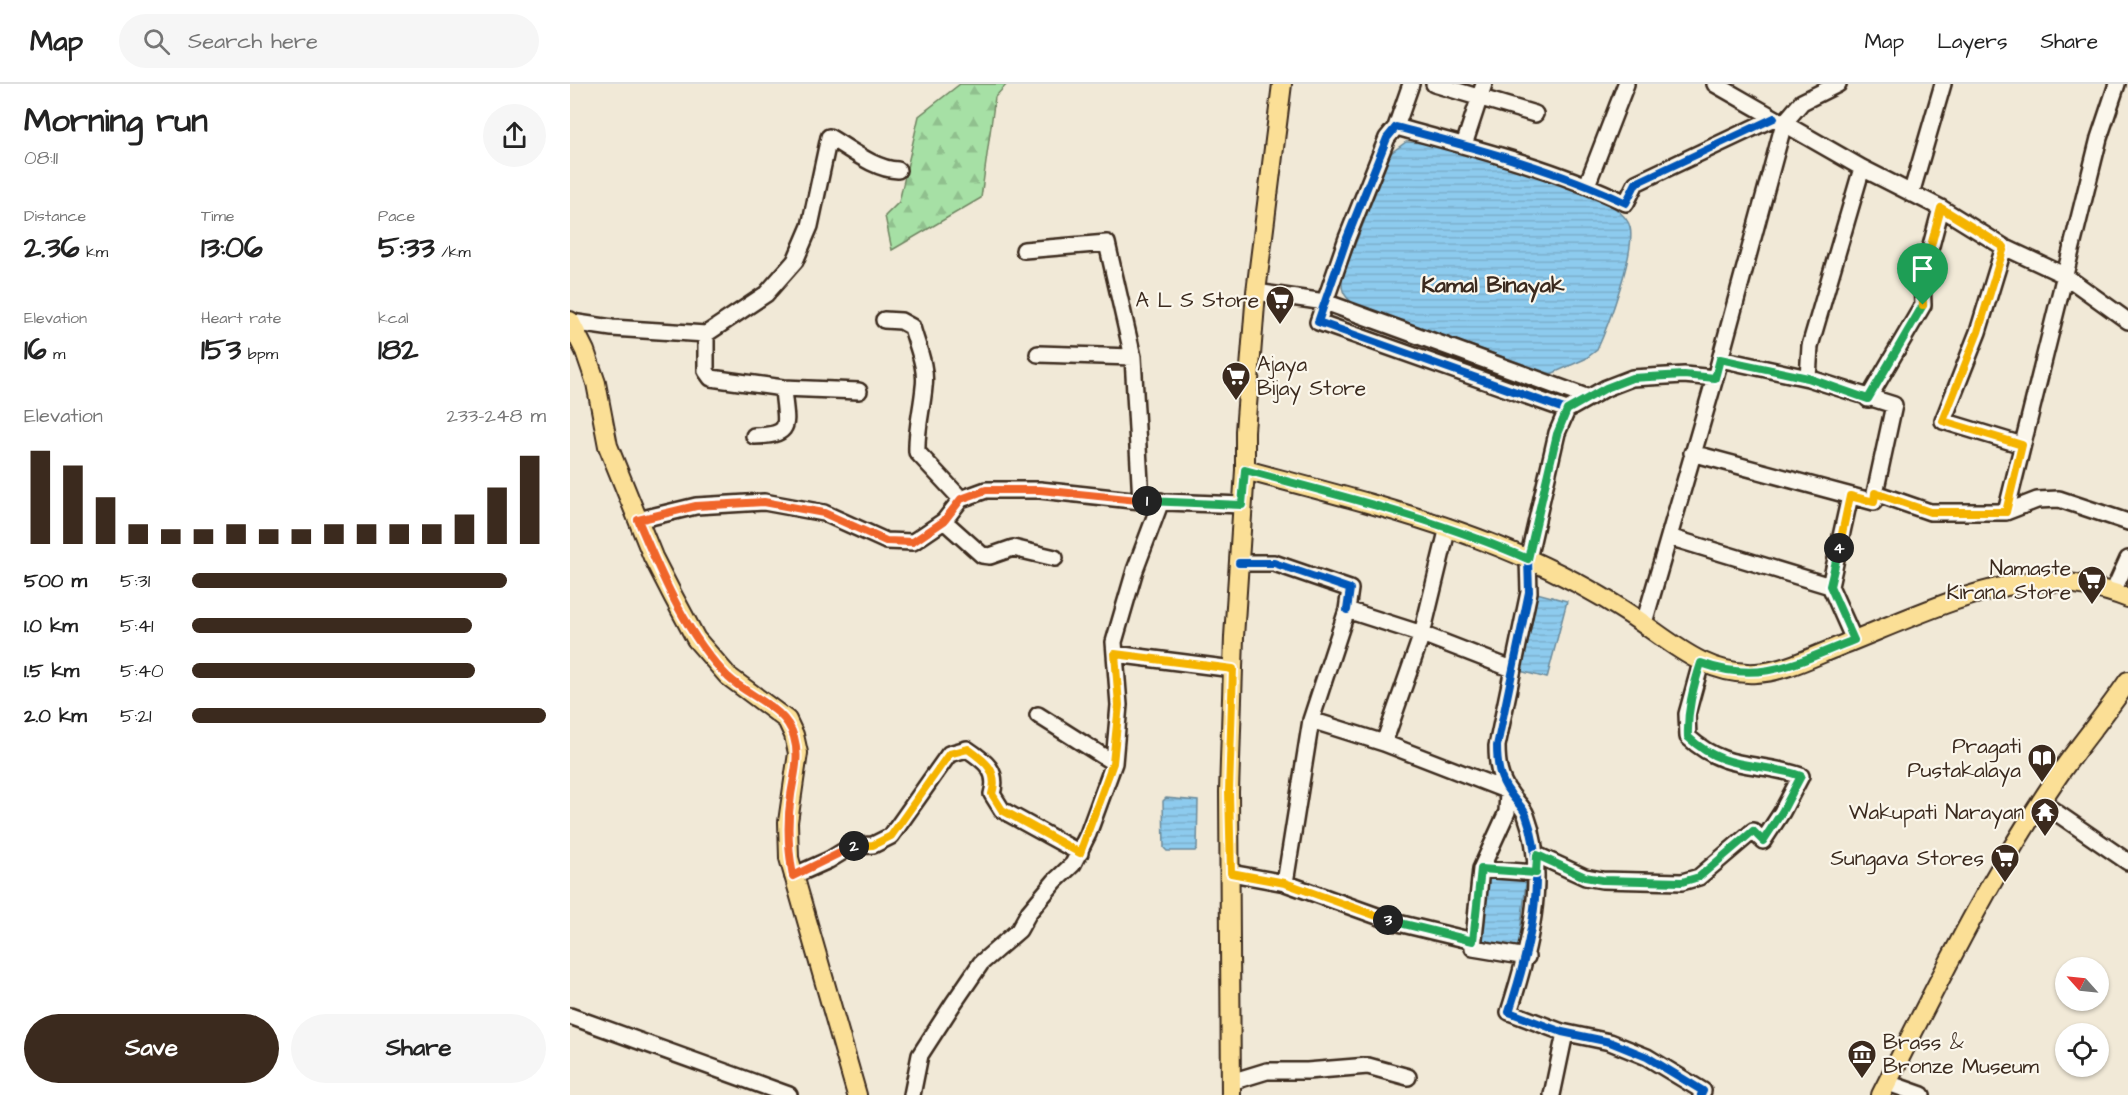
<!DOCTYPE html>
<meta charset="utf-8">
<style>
:root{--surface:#fff;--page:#f6f6f6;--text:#222;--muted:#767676;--line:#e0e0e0;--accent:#3b2a1e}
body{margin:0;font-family:"Architects Daughter",sans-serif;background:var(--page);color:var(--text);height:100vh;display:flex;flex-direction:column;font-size:22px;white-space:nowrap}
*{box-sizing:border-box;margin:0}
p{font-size:20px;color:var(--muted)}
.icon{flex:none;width:33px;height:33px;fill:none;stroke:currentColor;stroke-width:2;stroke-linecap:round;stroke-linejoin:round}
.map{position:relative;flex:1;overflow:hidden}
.details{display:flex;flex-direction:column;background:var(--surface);width:570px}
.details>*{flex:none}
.needle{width:39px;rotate:297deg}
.tools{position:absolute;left:1485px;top:873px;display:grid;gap:12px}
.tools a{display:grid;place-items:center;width:54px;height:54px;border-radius:50%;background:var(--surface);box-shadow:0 2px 4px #0004;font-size:30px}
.pin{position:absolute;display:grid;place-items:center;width:51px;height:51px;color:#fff;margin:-62px -26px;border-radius:50% 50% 50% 0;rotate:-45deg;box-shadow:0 0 6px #0007}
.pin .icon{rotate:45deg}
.km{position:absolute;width:30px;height:30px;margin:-15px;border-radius:50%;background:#222;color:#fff;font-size:16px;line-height:30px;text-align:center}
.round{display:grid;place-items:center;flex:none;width:63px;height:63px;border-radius:32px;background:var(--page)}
.summary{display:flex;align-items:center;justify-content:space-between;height:102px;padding:0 24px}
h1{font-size:33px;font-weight:700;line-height:45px}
.stats{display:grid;grid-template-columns:repeat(3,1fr);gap:9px;height:102px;padding:6px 24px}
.stats div{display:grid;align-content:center}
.stats b{font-size:30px;font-weight:700}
.stats small{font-size:16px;font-weight:400}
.stats p{font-size:16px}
.chart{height:168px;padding:12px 24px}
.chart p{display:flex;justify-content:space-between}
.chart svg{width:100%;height:108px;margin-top:6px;stroke:var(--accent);stroke-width:6}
.button{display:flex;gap:12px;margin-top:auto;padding:12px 24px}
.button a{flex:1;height:69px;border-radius:36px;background:var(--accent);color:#fff;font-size:24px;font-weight:700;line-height:69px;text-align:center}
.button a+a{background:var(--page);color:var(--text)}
ul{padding:0 24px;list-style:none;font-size:20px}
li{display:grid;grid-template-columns:96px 72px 1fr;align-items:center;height:45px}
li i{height:15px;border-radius:8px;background:var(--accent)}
header{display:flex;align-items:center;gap:36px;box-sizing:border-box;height:84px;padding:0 30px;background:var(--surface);border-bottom:2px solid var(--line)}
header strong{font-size:28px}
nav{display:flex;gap:33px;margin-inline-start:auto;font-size:21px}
.search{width:420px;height:54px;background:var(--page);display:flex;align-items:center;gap:15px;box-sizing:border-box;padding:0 21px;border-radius:33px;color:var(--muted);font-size:22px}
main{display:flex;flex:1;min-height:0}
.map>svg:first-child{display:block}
.forest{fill:url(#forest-firs);stroke:#708562;stroke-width:1.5}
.water{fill:url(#water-rules);stroke:#6c8b9b;stroke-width:1.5}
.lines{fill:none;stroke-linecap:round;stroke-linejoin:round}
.minor-casing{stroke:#3b2a1e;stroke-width:20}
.major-casing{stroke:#3b2a1e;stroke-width:22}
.minor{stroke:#fbf7ec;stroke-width:15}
.major{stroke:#fbdf96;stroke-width:18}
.cycleway-casing{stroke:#fbf7ec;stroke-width:11}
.cycleway{stroke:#0057b8;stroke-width:8}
.split-1-casing{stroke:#fff;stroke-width:12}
.split-2-casing{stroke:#fff;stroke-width:12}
.split-3-casing{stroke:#fff;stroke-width:12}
.split-4-casing{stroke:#fff;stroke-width:12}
.split-5-casing{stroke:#fff;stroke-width:12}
.split-1{stroke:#22a559;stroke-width:8}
.split-2{stroke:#f0652b;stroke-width:8}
.split-3{stroke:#f5b400;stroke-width:8}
.split-4{stroke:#22a559;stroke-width:8}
.split-5{stroke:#f5b400;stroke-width:8}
.labels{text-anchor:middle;stroke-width:4.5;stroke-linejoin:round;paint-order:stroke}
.poi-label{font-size:21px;fill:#3b2a1e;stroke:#fbf7ec;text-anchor:end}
.neighbourhood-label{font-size:22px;font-weight:bold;fill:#3b2a1e;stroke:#fbf7ec}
</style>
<header>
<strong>Map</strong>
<div class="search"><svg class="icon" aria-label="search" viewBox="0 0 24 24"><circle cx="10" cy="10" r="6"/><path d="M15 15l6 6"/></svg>Search here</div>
<nav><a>Map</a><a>Layers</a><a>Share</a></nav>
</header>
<main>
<section class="details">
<div class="summary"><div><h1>Morning run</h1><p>08:11</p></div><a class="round"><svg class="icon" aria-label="share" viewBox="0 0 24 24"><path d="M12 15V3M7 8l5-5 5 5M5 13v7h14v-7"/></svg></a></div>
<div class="stats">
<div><p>Distance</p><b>2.36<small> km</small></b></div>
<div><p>Time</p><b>13:06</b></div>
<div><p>Pace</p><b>5:33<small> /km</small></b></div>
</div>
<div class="stats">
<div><p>Elevation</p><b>16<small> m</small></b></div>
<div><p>Heart rate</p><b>153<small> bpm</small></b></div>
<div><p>kcal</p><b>182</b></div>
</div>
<div class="chart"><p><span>Elevation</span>233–248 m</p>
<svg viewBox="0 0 160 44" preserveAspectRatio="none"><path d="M5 44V6M15 44V12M25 44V25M35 44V36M45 44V38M55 44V38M65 44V36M75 44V38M85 44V38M95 44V36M105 44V36M115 44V36M125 44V36M135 44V32M145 44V21M155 44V8"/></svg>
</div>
<ul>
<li><b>500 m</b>5:31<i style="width:89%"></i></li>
<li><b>1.0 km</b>5:41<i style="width:79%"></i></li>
<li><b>1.5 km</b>5:40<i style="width:80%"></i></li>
<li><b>2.0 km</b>5:21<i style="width:100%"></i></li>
</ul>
<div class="button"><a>Save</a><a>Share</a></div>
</section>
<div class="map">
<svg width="1558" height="1011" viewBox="0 0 1558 1011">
<defs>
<pattern id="forest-firs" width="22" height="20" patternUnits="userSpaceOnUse" patternTransform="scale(1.5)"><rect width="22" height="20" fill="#a6e0a5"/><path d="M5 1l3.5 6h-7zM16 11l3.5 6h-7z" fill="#90c08e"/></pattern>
<pattern id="water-rules" width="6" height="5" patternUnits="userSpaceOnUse" patternTransform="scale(1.5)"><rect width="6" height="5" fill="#8dcbee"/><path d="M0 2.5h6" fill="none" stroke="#7baecc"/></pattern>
</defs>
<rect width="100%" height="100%" fill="#f1e9d7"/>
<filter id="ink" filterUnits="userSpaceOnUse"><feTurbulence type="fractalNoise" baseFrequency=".0167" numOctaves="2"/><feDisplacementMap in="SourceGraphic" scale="12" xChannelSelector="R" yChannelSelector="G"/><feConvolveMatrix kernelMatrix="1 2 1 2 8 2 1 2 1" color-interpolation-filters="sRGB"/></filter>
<g filter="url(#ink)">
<path class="forest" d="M390 0H437L425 13 411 114 322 166 315 132 329 118 349 32Z"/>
<path class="water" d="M836 58C875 57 1050 103 1060 143 1066 167 1038 242 1027 266L1015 275 981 290 784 220C773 212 770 204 773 191L821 69Z
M963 508 997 517 977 594 946 586Z
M596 714 628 717 627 764 625 767H597L594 764 593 717Z
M917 787 957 791 948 866 911 861Z"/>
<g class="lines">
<g class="minor-casing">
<path id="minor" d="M864 0 965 30
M1145 0 1292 84 1371 124 1434 163 1494 191 1558 237
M826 43 841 0
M894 61 914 0
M1017 101 1056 0
M1341 110 1373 0
M1434 163 1408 248 1373 337 1452 361
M454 166 537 159 563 273 571 417
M686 208 755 218 1019 314
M314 236 331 237 342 243C347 262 357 283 354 303 352 326 346 345 347 368L391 415
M1 238 42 244 136 250 196 210 225 177 240 142 259 53C280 65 304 85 328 86
M136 250V287L141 294 213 304 289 307
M468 270 563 273
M1150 275 1238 294 1324 321 1305 409
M1238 294 1240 262 1292 84
M1298 315 1353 221 1352 196 1371 124
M997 326 748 238 777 154 817 54 826 43C904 64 983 84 1056 119L1066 99 1204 34
M184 352C226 351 215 339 213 304
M1122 369 1304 418 1305 409 1360 428H1436L1467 416 1489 415 1558 438
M1280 412 1260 502 1284 556
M1436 428 1529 54 1547 0
M68 436 126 422 194 418 254 429 316 457 343 458 374 437 391 415 416 406H470L571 417 672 421
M374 437 412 471 420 472 443 464 485 474
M1099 453 1260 502
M669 479H704L780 505 777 526 741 636 715 799
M1543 508 1558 475
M777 526 852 550 942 585
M1074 539 1145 294 1214 39 1232 18 1268 0
M545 570 663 585
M468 631 544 679
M741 636 814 659 938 707 937 728 911 785 903 864 957 873
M814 659 852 550 878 443
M1471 718 1558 778
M967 771 1015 793 1032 796 1112 798 1129 793 1183 747 1193 757 1212 728 1231 692C1188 677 1156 688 1118 653L1117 630 1131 579
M911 785 966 789
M661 789 715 799 824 838 903 857
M223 792 259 776 282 762 303 761 321 752 379 670 397 665C415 677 429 687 422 710L432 726 510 769
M0 932 219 1011
M661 998 697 987H737L798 982 838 993
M1318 999 1352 1011
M342 1011 350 971 383 920 411 879 449 846 459 828 485 797 503 780 518 750 544 679 549 621 544 558 565 486 591 417
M982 1011 995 949
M1131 1011 1133 1007 1077 973 1040 958 992 948 939 928C958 870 979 792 956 731 953 723 945 717 940 709 929 695 927 679 927 662L959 508 958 475 987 349 997 326 1036 304 1062 294 1114 291 1145 294"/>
</g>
<g class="major-casing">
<path id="major" d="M0 237 15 267 26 299 38 362 83 473 103 512 126 555 158 592 217 636 224 651 228 669 218 738 219 774 287 1011
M675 386C806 421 941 452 1056 528 1097 554 1133 592 1186 589 1213 588 1242 573 1267 563 1321 542 1399 505 1455 499 1490 495 1526 502 1558 514
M661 1011 659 708 664 553 675 386V347L686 208 712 0
M1311 1011C1366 903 1419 793 1488 692 1510 660 1536 630 1558 597"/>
</g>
<use href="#minor" class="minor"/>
<use href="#major" class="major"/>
<g class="cycleway-casing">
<path id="cycleway" d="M997 326 748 238 777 154 817 54 826 43C904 64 983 84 1056 119L1066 99 1204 34
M669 479H704L780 505 777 526
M1131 1011 1133 1007 1077 973 1040 958 992 948 939 928C958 870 979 792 956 731 953 723 945 717 940 709 929 695 927 679 927 662L959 508 958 475 987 349 997 326 1036 304 1062 294 1114 291 1145 294"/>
</g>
<use href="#cycleway" class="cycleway"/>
</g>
</g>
<g class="lines" filter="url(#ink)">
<g class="split-1-casing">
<path id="split-1" d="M577 417 672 421 675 386C771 412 867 435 958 475L987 350 997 326 1036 304 1062 294 1114 291 1145 294 1150 275 1238 294 1298 315 1353 221"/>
</g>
<g class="split-2-casing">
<path id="split-2" d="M284 762 223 792C218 765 217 738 221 711 224 691 230 673 224 653 216 623 179 613 158 593 116 551 91 490 68 436L126 422 194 418 254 429 316 457 343 458 374 437 391 415 416 406H470L577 417"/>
</g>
<g class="split-3-casing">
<path id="split-3" d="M284 762 303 761 321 752 379 670 398 665C415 677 429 687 422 710L432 726 510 769 543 679 549 621 545 570 663 585 659 708 661 789 715 799 818 836"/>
</g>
<g class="split-4-casing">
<path id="split-4" d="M818 836 903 857 911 785 966 789 967 771 1015 793 1032 796 1112 798 1129 793 1183 747 1193 757 1212 728 1231 692C1188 677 1155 688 1118 653 1117 626 1123 604 1131 579 1192 601 1227 578 1284 556L1260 502 1269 464"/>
</g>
<g class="split-5-casing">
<path id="split-5" d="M1269 464 1280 412 1304 418 1305 409 1360 428H1436L1452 361 1373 337 1408 248 1434 163 1371 124 1352 196 1353 221"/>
</g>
<use href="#split-1" class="split-1"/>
<use href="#split-2" class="split-2"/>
<use href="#split-3" class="split-3"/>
<use href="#split-4" class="split-4"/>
<use href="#split-5" class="split-5"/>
</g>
<defs>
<g id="supermarket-pin" transform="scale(1.5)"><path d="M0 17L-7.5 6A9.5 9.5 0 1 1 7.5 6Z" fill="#3b2a1e" stroke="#fbf7ec"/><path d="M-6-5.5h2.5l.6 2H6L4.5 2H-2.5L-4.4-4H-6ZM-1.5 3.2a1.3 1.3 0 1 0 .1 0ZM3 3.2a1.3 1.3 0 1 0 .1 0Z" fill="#fff"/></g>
<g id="library-pin" transform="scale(1.5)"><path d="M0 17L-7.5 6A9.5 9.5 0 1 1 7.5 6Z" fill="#3b2a1e" stroke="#fbf7ec"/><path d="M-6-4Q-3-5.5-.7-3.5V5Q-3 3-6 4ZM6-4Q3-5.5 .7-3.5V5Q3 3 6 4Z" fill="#fff"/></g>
<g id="temple-pin" transform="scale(1.5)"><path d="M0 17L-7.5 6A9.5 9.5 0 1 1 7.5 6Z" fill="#3b2a1e" stroke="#fbf7ec"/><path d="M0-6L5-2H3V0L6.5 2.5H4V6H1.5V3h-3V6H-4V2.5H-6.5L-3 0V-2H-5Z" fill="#fff"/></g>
<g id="museum-pin" transform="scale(1.5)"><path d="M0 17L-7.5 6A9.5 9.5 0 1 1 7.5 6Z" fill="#3b2a1e" stroke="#fbf7ec"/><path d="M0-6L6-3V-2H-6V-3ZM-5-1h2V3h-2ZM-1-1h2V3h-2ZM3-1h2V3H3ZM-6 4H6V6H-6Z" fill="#fff"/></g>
</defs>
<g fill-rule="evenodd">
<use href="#supermarket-pin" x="710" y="216"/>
<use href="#supermarket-pin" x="666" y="292"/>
<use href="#supermarket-pin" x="1522" y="496"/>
<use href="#library-pin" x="1472" y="674"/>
<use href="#temple-pin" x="1475" y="728"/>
<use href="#supermarket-pin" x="1435" y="774"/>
<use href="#museum-pin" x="1292" y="970"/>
</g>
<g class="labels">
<g class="poi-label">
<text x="689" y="223">A L S Store</text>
<text x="687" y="287" text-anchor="start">Ajaya<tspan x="687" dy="24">Bijay Store</tspan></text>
<text x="1501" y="491">Namaste<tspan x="1501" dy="24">Kirana Store</tspan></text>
<text x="1451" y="669">Pragati<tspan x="1451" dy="24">Pustakalaya</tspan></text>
<text x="1454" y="735">Wakupati Narayan</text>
<text x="1414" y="781">Sungava Stores</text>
<text x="1313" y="965" text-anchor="start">Brass &amp;<tspan x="1313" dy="24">Bronze Museum</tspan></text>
</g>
<g class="neighbourhood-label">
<text x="923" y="208">Kamal Binayak</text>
</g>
</g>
</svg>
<div class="tools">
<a><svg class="needle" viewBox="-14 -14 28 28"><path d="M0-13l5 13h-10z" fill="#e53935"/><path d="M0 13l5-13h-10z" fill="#767676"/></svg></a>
<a><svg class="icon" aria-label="locate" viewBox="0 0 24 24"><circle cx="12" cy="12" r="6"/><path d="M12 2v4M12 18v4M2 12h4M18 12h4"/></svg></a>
</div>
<div class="pin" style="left:1353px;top:221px;background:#1e9e55"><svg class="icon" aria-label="arrive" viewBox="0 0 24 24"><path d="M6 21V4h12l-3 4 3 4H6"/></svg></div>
<b class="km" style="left:577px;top:417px">1</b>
<b class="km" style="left:284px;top:762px">2</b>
<b class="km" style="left:818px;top:836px">3</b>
<b class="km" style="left:1269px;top:464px">4</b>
</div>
</main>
